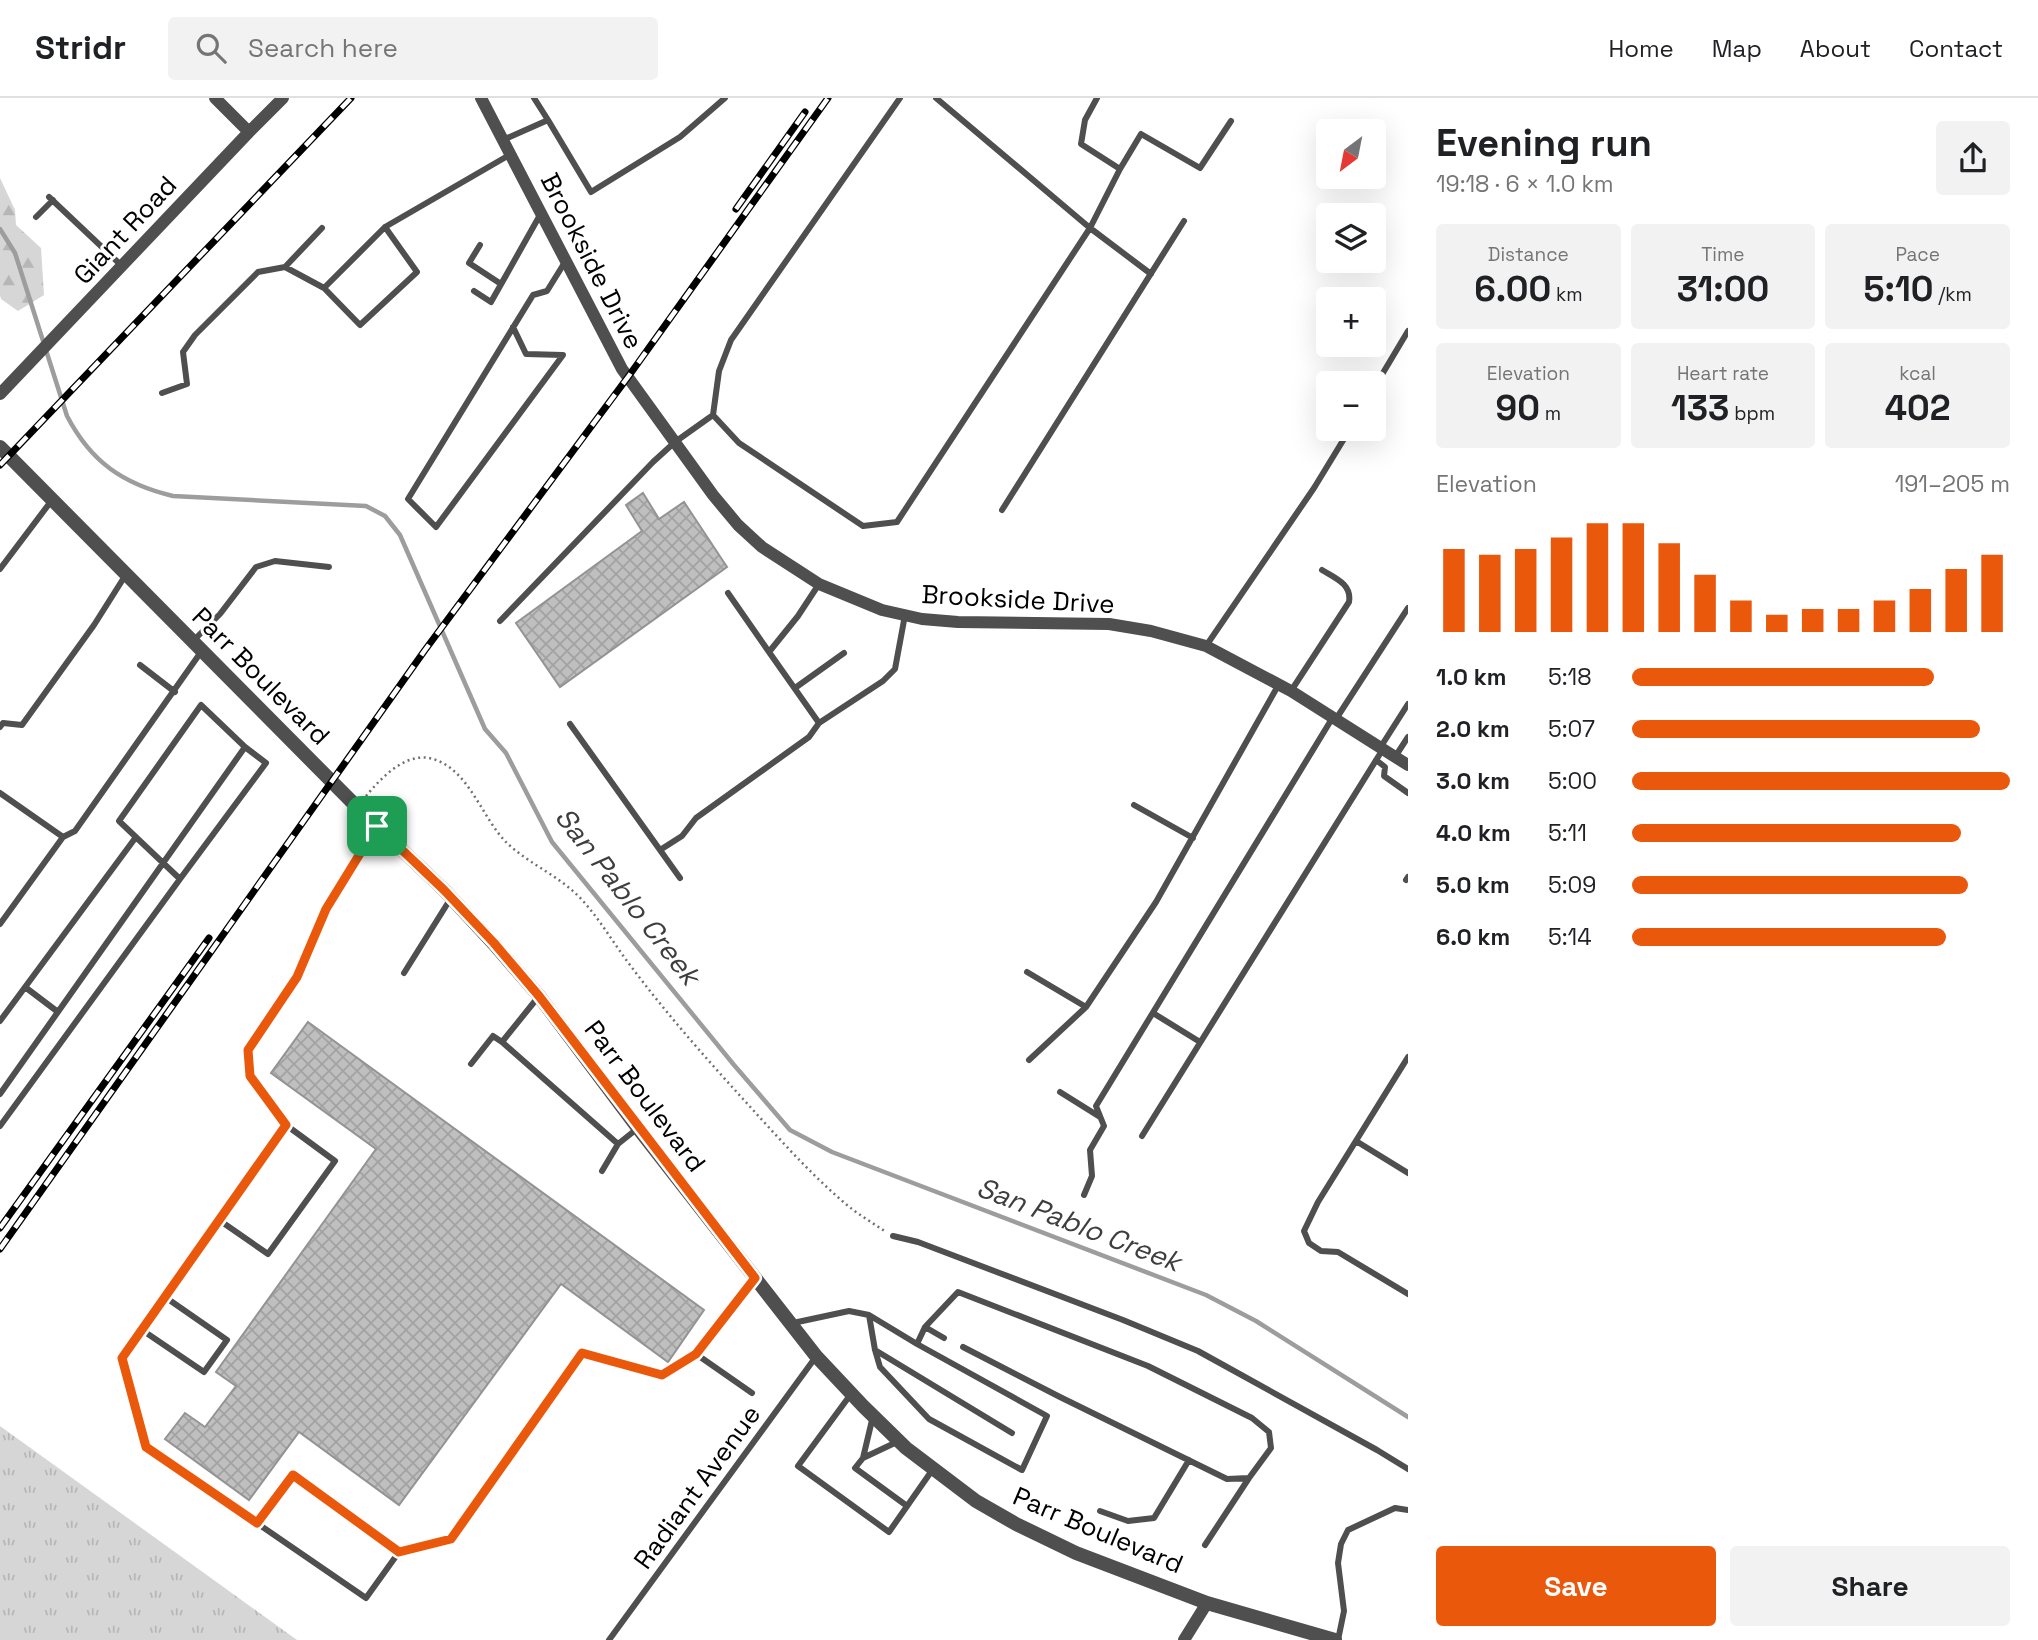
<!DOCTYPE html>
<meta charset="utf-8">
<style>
:root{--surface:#fff;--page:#f2f2f2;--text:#202124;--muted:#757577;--line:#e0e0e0;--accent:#ea580c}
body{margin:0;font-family:"Space Grotesk",sans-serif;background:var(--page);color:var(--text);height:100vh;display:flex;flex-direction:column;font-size:26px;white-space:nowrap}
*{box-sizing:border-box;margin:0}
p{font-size:23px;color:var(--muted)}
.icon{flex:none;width:38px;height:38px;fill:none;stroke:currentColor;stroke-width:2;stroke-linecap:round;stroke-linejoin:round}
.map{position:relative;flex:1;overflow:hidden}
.drawer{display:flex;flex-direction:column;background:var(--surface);width:630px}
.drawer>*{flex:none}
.needle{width:46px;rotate:212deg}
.controls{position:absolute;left:1316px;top:21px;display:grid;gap:14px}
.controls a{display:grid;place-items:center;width:70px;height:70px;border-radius:7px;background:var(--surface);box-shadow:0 7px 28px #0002;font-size:35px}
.pin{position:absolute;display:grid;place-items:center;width:60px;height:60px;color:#fff;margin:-30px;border-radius:14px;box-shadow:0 4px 10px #0006}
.round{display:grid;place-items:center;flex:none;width:74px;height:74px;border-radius:7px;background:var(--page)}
.overview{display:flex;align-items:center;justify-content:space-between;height:119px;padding:0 28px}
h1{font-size:38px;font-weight:700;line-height:52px}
.figures{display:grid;grid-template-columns:repeat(3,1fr);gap:10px;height:119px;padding:7px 28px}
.figures div{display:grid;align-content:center;border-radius:7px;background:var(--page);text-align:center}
.figures b{font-size:35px;font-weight:700}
.figures small{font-size:19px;font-weight:400}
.figures p{font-size:19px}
.chart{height:196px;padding:14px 28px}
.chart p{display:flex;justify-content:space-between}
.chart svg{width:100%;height:126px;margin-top:7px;stroke:var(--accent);stroke-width:6}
.primary-button{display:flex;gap:14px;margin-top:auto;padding:14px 28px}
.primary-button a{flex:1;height:80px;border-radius:7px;background:var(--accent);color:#fff;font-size:28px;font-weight:700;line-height:80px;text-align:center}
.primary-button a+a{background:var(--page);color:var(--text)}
ul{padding:0 28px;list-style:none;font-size:23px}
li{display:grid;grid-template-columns:112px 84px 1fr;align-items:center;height:52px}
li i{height:18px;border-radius:9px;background:var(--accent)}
header{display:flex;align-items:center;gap:42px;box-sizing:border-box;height:98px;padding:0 35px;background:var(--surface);border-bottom:2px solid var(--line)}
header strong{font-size:33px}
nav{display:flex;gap:38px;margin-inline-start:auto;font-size:24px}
.search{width:490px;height:63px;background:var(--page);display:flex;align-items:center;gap:18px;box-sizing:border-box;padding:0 24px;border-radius:7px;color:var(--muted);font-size:26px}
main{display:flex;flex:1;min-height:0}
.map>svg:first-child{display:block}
.grass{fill:url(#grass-tufts)}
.forest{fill:url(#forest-firs)}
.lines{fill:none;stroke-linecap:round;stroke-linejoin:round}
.stream{stroke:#9d9d9d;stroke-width:4.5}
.building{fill:url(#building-cross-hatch);stroke:#939393;stroke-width:2}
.path{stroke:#717171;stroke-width:2.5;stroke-dasharray:2 3.5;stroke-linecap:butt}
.service{stroke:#4f4f4f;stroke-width:6}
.minor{stroke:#4f4f4f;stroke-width:12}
.tertiary{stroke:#4f4f4f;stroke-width:14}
.rail-casing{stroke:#000;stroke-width:7}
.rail{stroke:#fff;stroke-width:4.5;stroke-dasharray:13;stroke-linecap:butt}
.route-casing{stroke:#fff;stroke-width:14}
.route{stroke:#ea580c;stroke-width:9}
.labels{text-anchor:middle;stroke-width:6;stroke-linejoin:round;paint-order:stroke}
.street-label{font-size:26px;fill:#000;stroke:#fff}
.water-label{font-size:28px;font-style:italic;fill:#3e3e3e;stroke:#fff}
</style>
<header>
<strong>Stridr</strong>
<div class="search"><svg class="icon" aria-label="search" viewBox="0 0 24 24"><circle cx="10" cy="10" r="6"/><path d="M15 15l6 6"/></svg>Search here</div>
<nav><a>Home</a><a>Map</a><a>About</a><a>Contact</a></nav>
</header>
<main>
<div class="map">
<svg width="1408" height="1542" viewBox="0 0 1408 1542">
<defs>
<pattern id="grass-tufts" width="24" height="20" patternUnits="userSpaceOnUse" patternTransform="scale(1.75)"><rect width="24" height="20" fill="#d6d6d6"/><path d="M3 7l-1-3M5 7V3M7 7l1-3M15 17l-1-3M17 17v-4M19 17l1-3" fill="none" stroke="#b6b6b6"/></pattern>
<pattern id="forest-firs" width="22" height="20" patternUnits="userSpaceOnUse" patternTransform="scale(1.75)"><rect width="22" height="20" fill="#d6d6d6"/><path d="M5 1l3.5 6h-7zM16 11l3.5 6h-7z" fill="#b6b6b6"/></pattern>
<pattern id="building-cross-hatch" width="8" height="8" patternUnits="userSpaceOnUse" patternTransform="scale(1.75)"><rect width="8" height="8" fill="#bfbfbf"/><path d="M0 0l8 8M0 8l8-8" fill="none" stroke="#a2a2a2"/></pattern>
</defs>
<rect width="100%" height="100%" fill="#fff"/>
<path class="grass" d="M0 1328 297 1542H0Z"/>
<path class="forest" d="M0 80 15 112 16 127 41 150 44 197 18 213 1 201 0 197Z"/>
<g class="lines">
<path class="stream" d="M0 131 15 155 67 318C91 364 123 386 173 398L366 408 385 418 400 437 485 631 506 655 552 744 734 967 790 1032 832 1054 1206 1197 1256 1223 1408 1319"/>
</g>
<path class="building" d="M643 395 659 421 684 404 727 469 560 589 516 525 642 433 626 407Z
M308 924 704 1212 668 1264 561 1186 399 1407 299 1334 249 1402 165 1341 185 1315 205 1329 236 1288 216 1274 376 1051 271 975Z"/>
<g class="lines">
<path class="path" d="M366 698C382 679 408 651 436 662 470 674 483 722 507 745 530 767 562 779 583 803 601 823 614 846 630 867 665 914 704 958 743 1001 776 1037 809 1075 847 1107 859 1117 873 1125 886 1134"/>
<path class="service" d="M1097 0 1085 22 1081 46 1120 71
M548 22 591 94 680 39 725 0
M503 42 548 22 534 0
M49 99 122 168
M36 119 53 102
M480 147 469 165 501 186
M285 169 322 130
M1151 176 1090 130 1120 71 1141 36 1200 70 1231 23
M324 190 360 227 417 174 385 129
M474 193 491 204 540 117
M513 229 526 256 563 257 436 429 408 401 533 197 547 193 565 164
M1374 290 1408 233
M162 295 187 286 183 254 195 237 258 174 285 169 324 190 385 129 511 56
M713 317 739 345 863 428 897 424 1090 130 936 0
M1002 412 1184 123
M0 471 52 402
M819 486 798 518 769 554 819 625 883 583 895 571 905 517
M728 495 769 554
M500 523 653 364 675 344 713 317 719 273 731 242 900 0
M193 543 220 516 256 469 275 463 329 469
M1206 548 1314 390 1350 331
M140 567 175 594
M795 590 844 555
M1291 593 1349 504C1352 486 1335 480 1322 472
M1336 621 1408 510
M570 626 680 780
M0 629 3 625 22 627 94 527 125 478
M1380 650 1408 606
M1395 659 1408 639
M1376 662 1385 669 1384 678 1408 695
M0 695 63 739 75 733 201 554
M1134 707 1193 740
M377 728 325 811 297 879 248 952 250 978 286 1027 122 1260 146 1349 366 1500 399 1454 451 1441 582 1256 662 1277 696 1256 754 1181
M660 752 682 738 696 720 809 639 819 625
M1406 782 1408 779
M0 826 63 739
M1027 874 1086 909
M404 875 451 800
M25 889 58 914
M539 898 502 944 618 1046
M1153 915 1200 944
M0 923 136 739
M1408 959 1318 1104 1304 1133 1309 1145 1321 1153 1338 1154 1408 1196
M1029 962 1086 909 1156 804 1279 586
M471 966 493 938 502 944
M1060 994 1100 1019
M0 996C82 880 163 765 245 649L201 607 119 723 180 781 266 665 245 649
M0 1028 180 781
M1142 1038 1383 651
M1356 1043 1408 1075
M602 1073 618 1046 638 1030
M1084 1097 1092 1078 1090 1052 1104 1028 1096 1008 1333 619
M219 1122 268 1156 335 1063 286 1027
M893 1138 918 1144 1123 1222 1198 1253 1377 1352 1408 1371
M793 1225 849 1213 869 1217 917 1246 1047 1318 1022 1372 929 1321 880 1269 875 1252 869 1217
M925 1229 944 1240
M142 1232 204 1274 227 1242 165 1199
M917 1246 925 1229 958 1194 1148 1268 1252 1320 1269 1334 1271 1350 1249 1380 1227 1381 1060 1299 963 1249
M875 1252 1012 1335
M696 1256 752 1295
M851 1296 798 1368 889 1434 933 1371
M899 1343 863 1360 855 1370 907 1408
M863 1360 873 1318
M1100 1413 1128 1423 1154 1420 1189 1362
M257 1425 293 1377 399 1454
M1205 1447 1249 1380
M609 1542 815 1260
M1338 1542 1344 1513 1338 1465 1341 1446 1348 1432 1395 1410 1408 1412"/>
<path class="minor" d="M215 0 249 34
M481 0 622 271 713 397 738 427 762 449 819 486 882 512 922 521 958 524 1109 526 1151 533 1206 548 1291 593 1408 667
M0 296 249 34 283 0
M1184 1542 1207 1505"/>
<path class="tertiary" d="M0 349 357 709 444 792 494 846 539 898 638 1030 816 1258 863 1308 906 1350 976 1403 1016 1426 1076 1455 1207 1505 1335 1542"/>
<g class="rail-casing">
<path id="rail" d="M736 111 805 14
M0 367 351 0
M0 1130 209 840
M0 1151 425 552 628 279 828 0"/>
</g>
<use href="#rail" class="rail"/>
</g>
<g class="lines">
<g class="route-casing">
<path id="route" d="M377 728 444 792 494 845 539 898 755 1180 696 1256 662 1277 582 1255 451 1441 399 1454 293 1377 257 1425 146 1349 122 1260 286 1027 250 978 248 952 297 879 326 811Z"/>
</g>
<use href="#route" class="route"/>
</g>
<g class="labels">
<g class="street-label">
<text transform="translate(125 132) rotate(-47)" y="9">Giant Road</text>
<text transform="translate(592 163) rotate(63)" y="9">Brookside Drive</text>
<text transform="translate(1018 501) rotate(3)" y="9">Brookside Drive</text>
<text transform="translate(261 578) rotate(45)" y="9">Parr Boulevard</text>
<text transform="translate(645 998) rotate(53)" y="9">Parr Boulevard</text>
<text transform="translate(697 1389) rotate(-54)" y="9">Radiant Avenue</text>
<text transform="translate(1098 1432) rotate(23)" y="9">Parr Boulevard</text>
</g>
<g class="water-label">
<text transform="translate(628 798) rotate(52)" y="10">San Pablo Creek</text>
<text transform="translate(1079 1126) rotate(21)" y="10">San Pablo Creek</text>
</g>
</g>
</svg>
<div class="controls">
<a><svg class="needle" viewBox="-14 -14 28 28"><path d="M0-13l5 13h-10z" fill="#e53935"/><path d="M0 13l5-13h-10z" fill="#757577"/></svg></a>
<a><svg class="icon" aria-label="layers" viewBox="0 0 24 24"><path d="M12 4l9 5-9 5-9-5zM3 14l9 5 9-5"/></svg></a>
<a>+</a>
<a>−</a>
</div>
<div class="pin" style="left:377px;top:728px;background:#1e9e55"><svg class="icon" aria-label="arrive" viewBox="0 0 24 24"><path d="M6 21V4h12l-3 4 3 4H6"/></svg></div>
</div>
<section class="drawer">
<div class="overview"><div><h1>Evening run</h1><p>19:18 · 6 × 1.0 km</p></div><a class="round"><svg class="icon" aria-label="share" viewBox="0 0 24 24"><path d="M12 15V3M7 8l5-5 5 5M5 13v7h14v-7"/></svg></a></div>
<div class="figures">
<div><p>Distance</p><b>6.00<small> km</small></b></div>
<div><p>Time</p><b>31:00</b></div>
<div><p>Pace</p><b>5:10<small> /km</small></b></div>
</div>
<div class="figures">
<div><p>Elevation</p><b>90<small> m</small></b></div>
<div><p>Heart rate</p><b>133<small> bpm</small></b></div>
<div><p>kcal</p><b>402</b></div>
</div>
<div class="chart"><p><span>Elevation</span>191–205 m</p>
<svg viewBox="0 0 160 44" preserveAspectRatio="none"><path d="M5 44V15M15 44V17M25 44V15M35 44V11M45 44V6M55 44V6M65 44V13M75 44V24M85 44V33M95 44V38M105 44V36M115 44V36M125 44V33M135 44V29M145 44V22M155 44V17"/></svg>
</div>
<ul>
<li><b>1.0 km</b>5:18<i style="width:80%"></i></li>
<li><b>2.0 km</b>5:07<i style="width:92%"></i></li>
<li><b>3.0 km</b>5:00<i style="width:100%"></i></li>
<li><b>4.0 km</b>5:11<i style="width:87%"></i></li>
<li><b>5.0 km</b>5:09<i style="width:89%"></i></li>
<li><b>6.0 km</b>5:14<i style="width:83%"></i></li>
</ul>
<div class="primary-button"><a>Save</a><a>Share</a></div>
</section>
</main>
